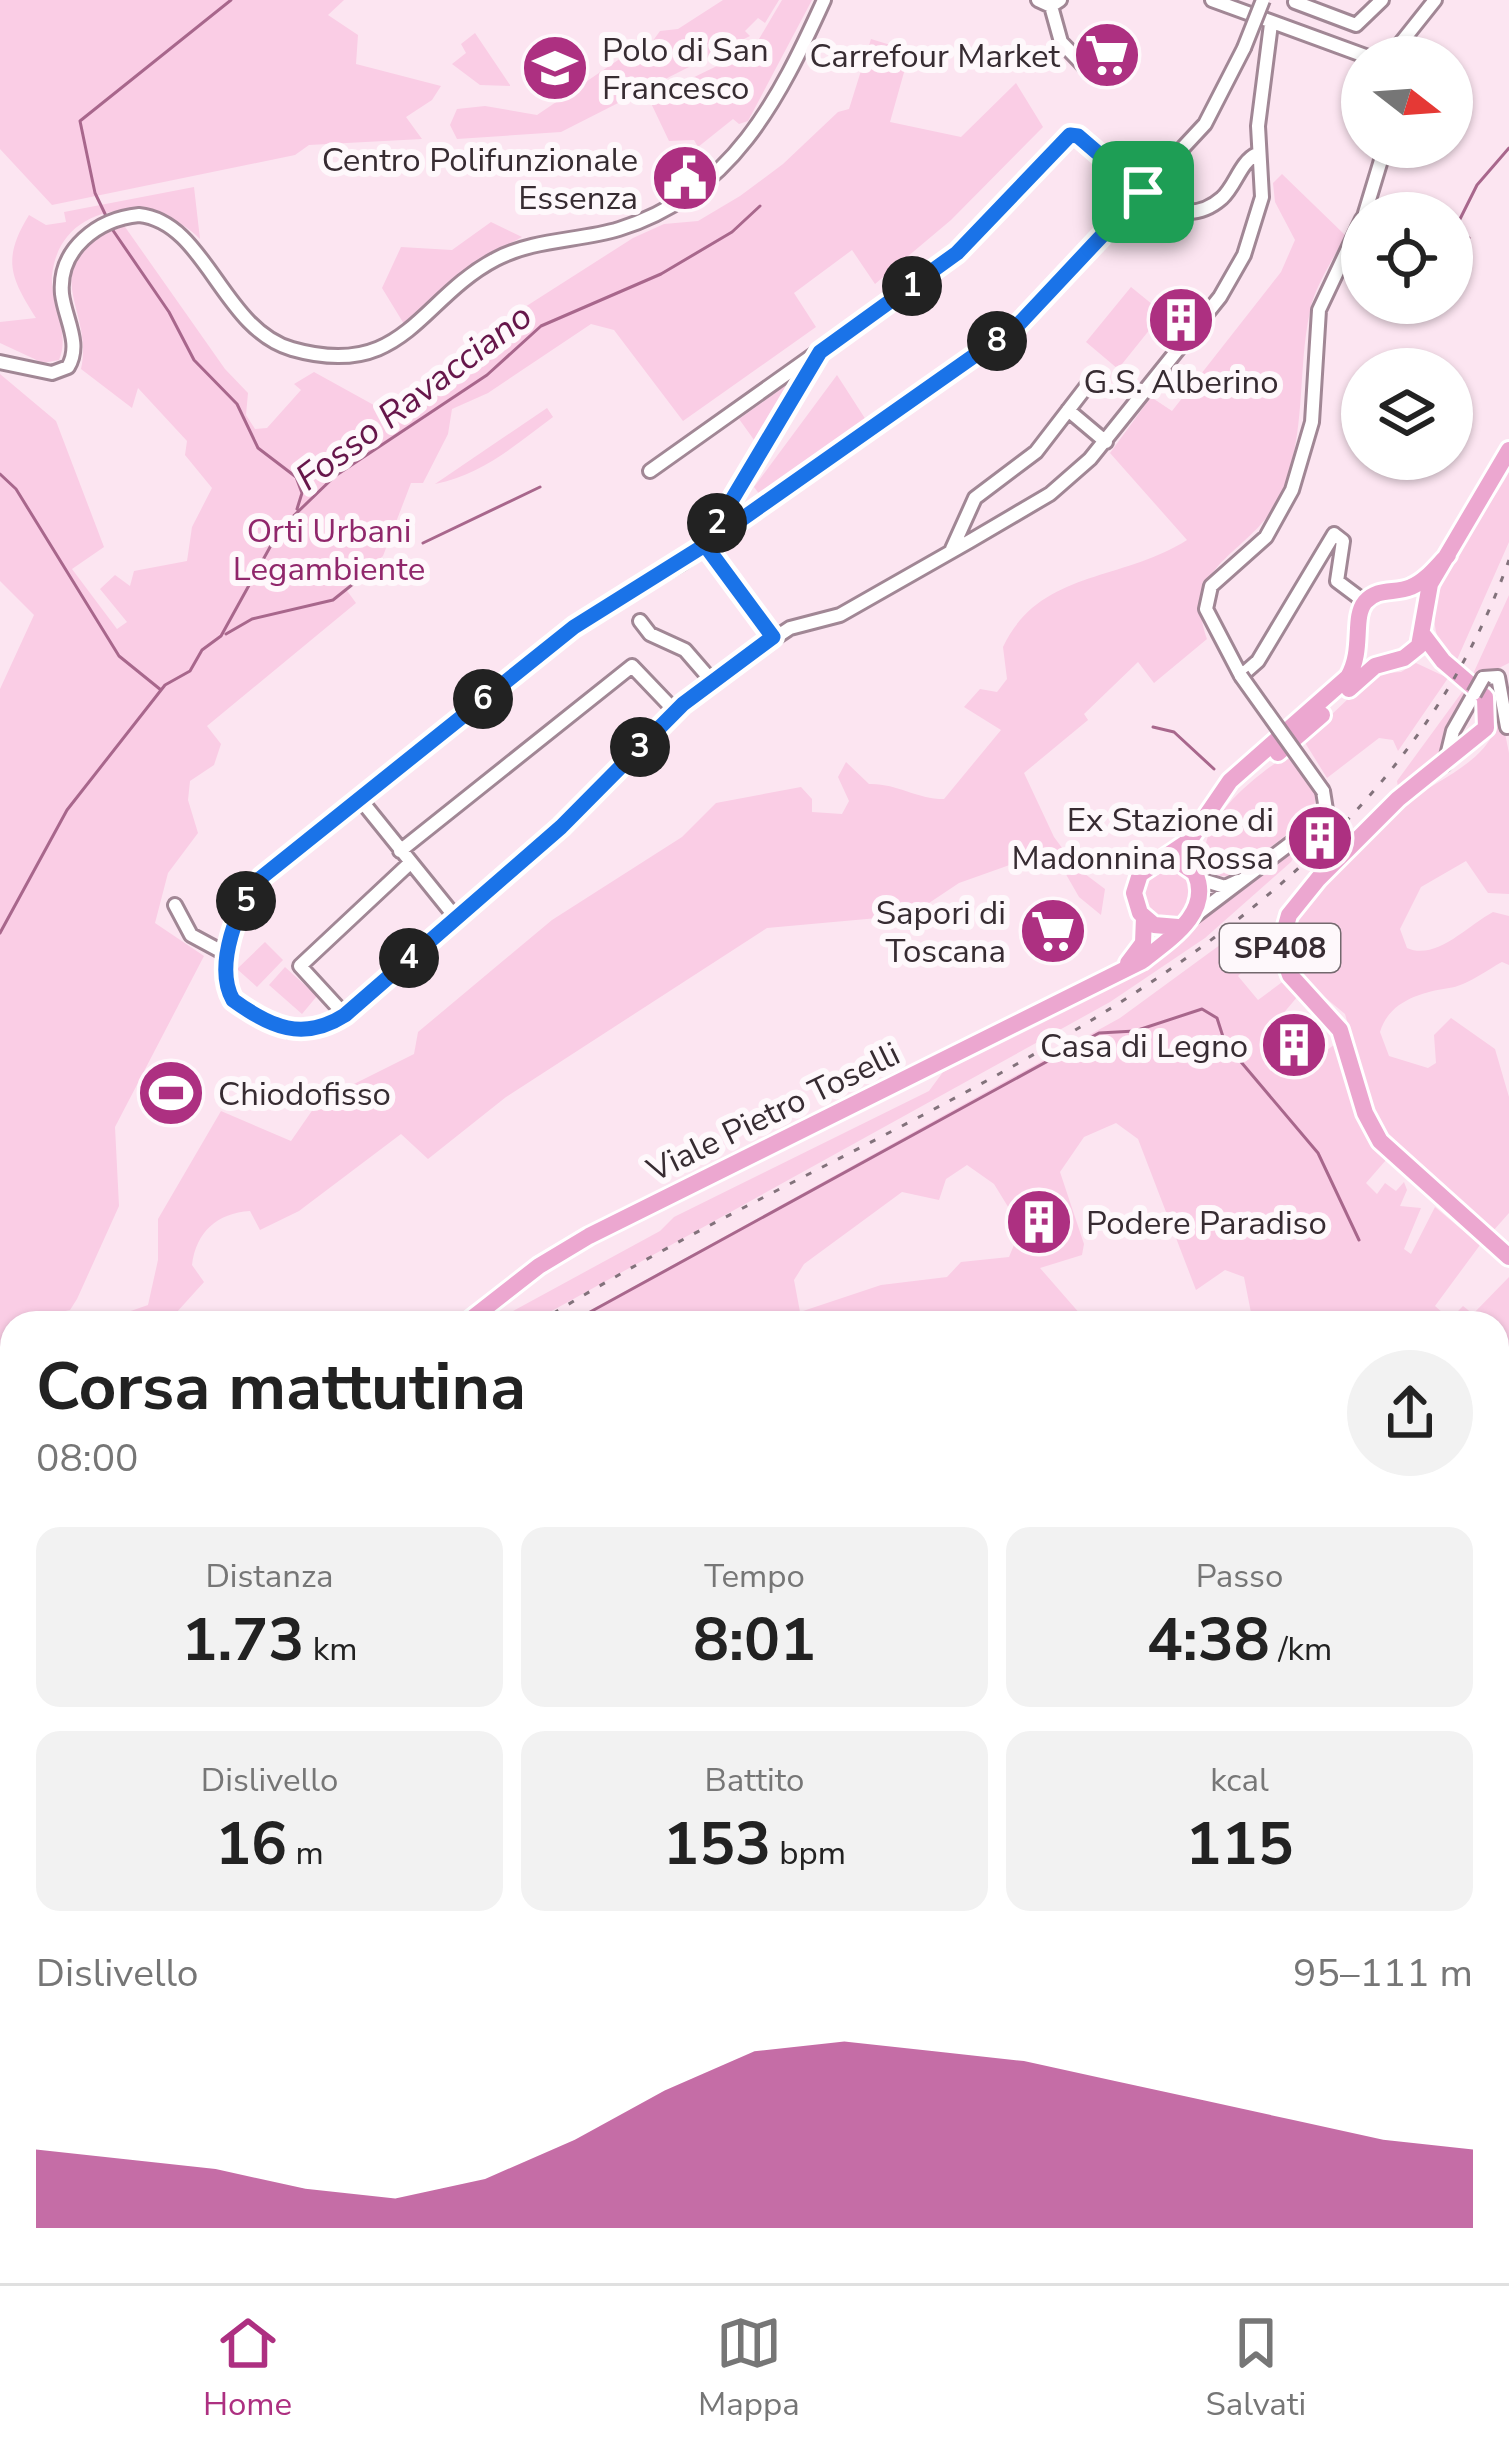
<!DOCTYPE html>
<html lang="it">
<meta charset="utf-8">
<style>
:root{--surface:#fff;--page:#f2f2f2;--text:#222;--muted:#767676;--line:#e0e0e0;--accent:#ad3081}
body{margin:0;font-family:"Nunito Sans",sans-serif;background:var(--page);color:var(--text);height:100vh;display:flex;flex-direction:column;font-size:45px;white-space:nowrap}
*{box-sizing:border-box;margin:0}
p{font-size:39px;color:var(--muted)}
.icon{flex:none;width:66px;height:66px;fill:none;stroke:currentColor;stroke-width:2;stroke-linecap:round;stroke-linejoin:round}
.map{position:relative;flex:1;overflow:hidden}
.panel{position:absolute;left:0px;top:1311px;width:1509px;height:972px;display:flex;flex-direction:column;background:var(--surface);border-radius:36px 36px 0 0;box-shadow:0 3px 9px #0004}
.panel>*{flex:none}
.needle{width:78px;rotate:107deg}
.buttons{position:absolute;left:1341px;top:36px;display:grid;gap:24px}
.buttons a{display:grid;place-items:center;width:132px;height:132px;border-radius:50%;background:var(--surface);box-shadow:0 3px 9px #0004;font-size:60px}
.pin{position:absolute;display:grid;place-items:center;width:102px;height:102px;color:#fff;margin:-51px;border-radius:24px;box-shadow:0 6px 18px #0006}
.km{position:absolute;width:60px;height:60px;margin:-30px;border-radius:50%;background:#222;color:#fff;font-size:33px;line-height:60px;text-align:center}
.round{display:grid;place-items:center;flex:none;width:126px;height:126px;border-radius:63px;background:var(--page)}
.overview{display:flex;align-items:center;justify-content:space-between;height:204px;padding:0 36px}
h1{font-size:66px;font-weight:700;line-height:90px}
.figures{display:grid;grid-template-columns:repeat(3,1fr);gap:18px;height:204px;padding:12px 36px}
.figures div{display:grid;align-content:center;border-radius:24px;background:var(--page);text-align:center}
.figures b{font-size:60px;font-weight:700}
.figures small{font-size:33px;font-weight:400}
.figures p{font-size:33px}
.chart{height:336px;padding:24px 36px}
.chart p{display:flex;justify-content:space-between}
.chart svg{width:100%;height:216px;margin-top:12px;fill:var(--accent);opacity:.7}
.tab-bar{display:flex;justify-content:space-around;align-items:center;height:168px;border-top:3px solid var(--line);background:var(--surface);font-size:33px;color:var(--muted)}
.tab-bar a{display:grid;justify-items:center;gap:6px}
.tab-bar .current{color:var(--accent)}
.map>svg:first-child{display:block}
.green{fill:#facde5;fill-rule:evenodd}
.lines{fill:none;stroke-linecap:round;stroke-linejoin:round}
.stream{stroke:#a8678c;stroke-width:3}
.minor-casing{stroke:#a18795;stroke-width:18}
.major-casing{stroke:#fff;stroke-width:22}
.minor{stroke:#fff;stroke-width:12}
.major{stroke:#eca7d0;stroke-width:16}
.rail{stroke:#82727b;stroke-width:3;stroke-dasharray:6 12;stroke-linecap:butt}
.minor-bridge-casing{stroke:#a18795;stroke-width:18;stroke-linecap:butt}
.minor-bridge{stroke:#fff;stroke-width:12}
.route-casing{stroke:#fff;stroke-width:24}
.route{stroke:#1a73e8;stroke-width:15}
.labels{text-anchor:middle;stroke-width:12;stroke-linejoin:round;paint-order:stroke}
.shield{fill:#fef8fb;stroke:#73696e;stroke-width:3}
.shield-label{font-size:30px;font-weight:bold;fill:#372c32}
.poi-label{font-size:33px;fill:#372c32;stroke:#fef8fb;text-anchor:end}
.park-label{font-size:33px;fill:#90276b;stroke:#fef8fb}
.street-label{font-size:33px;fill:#372c32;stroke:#fef8fb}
.water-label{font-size:36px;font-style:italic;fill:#66164a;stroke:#fef8fb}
</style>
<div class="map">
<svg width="1509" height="2283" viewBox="0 0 1509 2283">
<rect width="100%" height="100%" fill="#fce5f1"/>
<path class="green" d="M0 0H344L328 15 358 35 356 64 441 86 432 100 406 117 422 139 309 145 295 155 52 205 0 149Z
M723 0H779L765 23 758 18 745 31 750 36 561 132 457 139 450 125 457 109 485 106 537 115 621 58 628 46 647 49 660 31 678 29Z
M782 0H812L748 121 739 124 733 119 698 147 694 140 669 141 649 99 752 49 758 54 764 46 759 39Z
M475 33 510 85V86L480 85 452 64 466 53 461 44Z
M871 39 910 51 890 122 961 137 1016 83 1043 127 951 220 875 284 852 250 794 293 816 327 683 421 614 330 591 324 488 393 452 409 448 434 423 483H411L383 556 345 588 356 603 207 726 221 744 214 765 190 781 188 800 198 833 168 873 155 923 204 956 115 1127 119 1206 77 1299 70 1310 12 1323 0 1357V689L34 615 0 581V374L56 421 104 547 72 569 117 629 127 622 100 589 115 575 130 586 134 571 187 561 192 527 212 488 185 455 187 441 138 388 132 408 81 369C95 306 29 268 123 224L225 369 248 393 246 415 255 429 267 428 301 390 294 384 314 372 381 409 432 391 514 314 633 238 664 224 698 221 740 196 783 164 838 112 849 109Z
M1282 174 1345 235C1334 259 1315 285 1310 311 1297 371 1307 435 1281 494 1255 554 1179 562 1207 639L1154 683 1138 662 1084 714 1088 720 1024 773 1054 837 1077 868 1105 889 1101 915 1079 897 1052 850 959 883 911 915 767 928 506 1097 428 1159 401 1134 299 1211 260 1230 250 1211C217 1213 196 1232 192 1265L204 1282 167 1323 102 1321 148 1305 158 1260V1219L221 1111 291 1141 318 1102 414 1054 418 1032 552 920 682 837 716 803 801 787 812 799V812L842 814 849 801 838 777 846 762 869 784C896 783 916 799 944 799L1001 730 964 707 980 689 997 692 1007 679 1003 647C1039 570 1121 582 1187 540L1110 453 1151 397 1172 411 1281 272 1295 240 1275 202 1273 183Z
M194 187 200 239C155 193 59 200 52 276 50 306 71 331 59 360L43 363 0 343V322L36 318C10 277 2 259 29 215L46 225 66 222 64 212Z
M491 222 522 237 475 263 404 324 382 288 401 247 452 250Z
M1131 287 1163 313 1118 369 1086 342Z
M800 375 757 444 739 419Z
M837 375 866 420 760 495 754 487Z
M547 408 553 417C514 446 483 474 435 484Z
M1509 472V542L1456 662C1394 613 1484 521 1509 472Z
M1509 595V663L1479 678 1473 674Z
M1416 663 1448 678 1398 751 1393 740 1379 738 1327 778 1304 741 1374 674 1401 672Z
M1488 681 1495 684 1509 753V894L1488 893 1466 861 1421 887 1400 929 1407 948C1436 961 1467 926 1493 912L1509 916V965L1502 962C1487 970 1466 986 1449 988 1422 992 1389 1001 1380 1032L1389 1056 1428 1068 1436 1063 1434 1035 1451 1018 1495 1049 1509 1097V1213L1493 1231 1387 1137 1374 1116 1345 1014 1304 980 1287 951C1300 897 1363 834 1408 801 1434 783 1483 762 1494 731 1501 712 1488 693 1488 681Z
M1465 688 1472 692 1443 755 1398 787 1397 781Z
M1289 754 1317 792 1312 815 1232 877 1212 875C1182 831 1256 775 1289 754Z
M1301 845 1291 862 1205 938 1110 1002 530 1323H491L660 1231 674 1217 929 1091 943 1072 1138 970Z
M1140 894a27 27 0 1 1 54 0a27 27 0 1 1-54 0Z
M1239 931 1258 956 1238 976 1258 1000 1285 980 1298 996 1265 1035 1285 1074H1296L1335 1044 1362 1128 1386 1160 1366 1183 1377 1194 1385 1183 1396 1191 1404 1182 1407 1190 1400 1206 1421 1208 1404 1249 1411 1254 1435 1207 1480 1245 1435 1306 1450 1319 1463 1306 1473 1314 1509 1277V1627L1497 1622V1323H1253L1244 1277 1225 1270 1196 1290 1138 1139 1116 1123 1084 1137 1060 1172 1084 1244 1082 1255 1040 1268 1088 1323H568L1120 1018ZM967 1165 994 1184 1021 1228 1009 1257 961 1262 947 1277 881 1285 800 1312 794 1280 804 1264 902 1192 939 1200 946 1179Z
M265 942 283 960 257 987 237 969Z
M285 967 317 996 302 1014 269 985Z
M1497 1845 1509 1852V2109L1497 2104Z
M0 2248 12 2250V2271H66L77 2283H0Z
M146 2271H569L593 2282 606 2271 616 2283H147Z"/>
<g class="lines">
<path class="stream" d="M108 220 95 193 80 121 231 0
M112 229 169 312 194 360 237 404 258 448 296 477 302 493 297 509
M1453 232 1469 238
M1452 235 1477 185 1509 148
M1415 315 1419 303
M0 474 16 489 119 656 161 690
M423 543 540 487
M226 634 252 619 333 600 383 560
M1153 727 1174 732 1214 769
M0 933 67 810 165 685 190 671 202 650 221 636 280 529 335 476 487 375 541 326 661 274 732 232 760 206
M1454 1321 1458 1323
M570 1323 1099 1033 1135 1031 1202 1009 1217 1018 1225 1043 1318 1153 1359 1240
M1497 1354 1509 1363
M12 1849 2 1860 12 1864
M604 2283 608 2271"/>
<g class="minor-casing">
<path id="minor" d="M1038 0 1051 6 1060 0
M1212 0 1368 57
M1295 2 1356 25 1382 0
M1051 6 1061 42 1088 70
M1244 48 1205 124 1018 325 682 563 583 621 263 877C237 904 214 967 233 1000L290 1031 322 1027 345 1015 561 827 711 680 790 628 840 615 970 541 1050 494 1090 459 1220 297 1244 255 1262 197 1258 126 1271 24
M1392 54 1435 0
M1365 213 1385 147
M1362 219 1319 310 1312 422 1292 490 1266 537 1211 586 1206 609 1241 676 1258 661 1334 534 1343 541 1337 581 1365 602
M0 362 52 373 68 367C82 344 65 319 62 294 58 249 98 219 139 215 206 222 222 329 292 349 404 381 419 299 496 259 534 239 579 241 619 229 732 194 779 99 824 0
M1068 410 1106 442
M650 471 957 253 1067 136H1078C1114 167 1171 243 1222 198 1236 185 1240 162 1257 154
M705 544 817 356
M705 545 773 637
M952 549 975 498 1036 452 1093 378
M640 621 650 634 685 650 711 680
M1483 678 1498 677 1507 727
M1445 764 1453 731 1474 694
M360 799 456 918
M400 851 632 666 675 711
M1199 879 1225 887 1238 881
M175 905 191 935 228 955
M1192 918 1319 822 1326 810 1323 791
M345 1015 300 966 410 863
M1037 2271 1065 2283"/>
</g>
<g class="major-casing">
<path id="major" d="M1424 636 1443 661 1485 697 1486 728 1398 799 1318 879 1289 915 1280 947 1290 975 1340 1030 1365 1113 1380 1141 1509 1257
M1349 689 1375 666 1404 658 1419 646 1430 584 1509 450
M1278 753 1322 715
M1178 927 1154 925 1140 913 1134 893 1140 874 1189 841 1230 781 1348 677C1364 650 1352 618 1365 602 1378 587 1395 594 1411 587 1426 581 1437 566 1448 555
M1128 963 1143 943 1144 917
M466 1323 539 1266 589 1236 1142 961C1170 939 1213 912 1195 873L1179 862 1161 860
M0 1668 12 1660"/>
</g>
<use href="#minor" class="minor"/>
<use href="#major" class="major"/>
<path class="rail" d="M538 1323C878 1109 1360 978 1509 560
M0 1846 12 1832"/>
<g class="minor-bridge-casing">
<path id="minor-bridge" d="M1244 48 1263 0
M1241 676 1323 791
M1474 694 1483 678"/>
</g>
<use href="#minor-bridge" class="minor-bridge"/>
</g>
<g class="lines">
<g class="route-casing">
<path id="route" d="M1143 192 1078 136 1070 135 957 253 820 352 705 545 773 637 683 704 561 827 345 1015C303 1042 270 1027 233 1000 214 967 237 903 262 877L574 627 705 545 1018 325 1143 192"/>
</g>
<use href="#route" class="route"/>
</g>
<defs>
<g id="supermarket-disc" transform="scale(3.45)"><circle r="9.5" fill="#ad3081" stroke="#fef8fb"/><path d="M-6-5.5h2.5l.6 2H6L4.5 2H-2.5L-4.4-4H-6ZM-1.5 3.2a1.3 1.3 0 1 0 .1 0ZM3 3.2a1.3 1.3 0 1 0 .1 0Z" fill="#fff"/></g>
<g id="university-disc" transform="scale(3.45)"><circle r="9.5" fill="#ad3081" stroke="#fef8fb"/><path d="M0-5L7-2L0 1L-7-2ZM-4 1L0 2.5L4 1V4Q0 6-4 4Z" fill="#fff"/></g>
<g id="civic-disc" transform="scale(3.45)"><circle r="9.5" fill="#ad3081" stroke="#fef8fb"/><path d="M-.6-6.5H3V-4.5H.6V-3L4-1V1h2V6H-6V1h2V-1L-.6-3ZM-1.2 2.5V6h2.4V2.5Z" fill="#fff"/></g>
<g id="building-disc" transform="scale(3.45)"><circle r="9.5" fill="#ad3081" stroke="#fef8fb"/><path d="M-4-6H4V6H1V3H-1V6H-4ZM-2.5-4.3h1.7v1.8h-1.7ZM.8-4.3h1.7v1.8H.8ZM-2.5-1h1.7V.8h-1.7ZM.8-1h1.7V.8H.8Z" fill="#fff"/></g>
<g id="stadium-disc" transform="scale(3.45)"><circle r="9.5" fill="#ad3081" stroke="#fef8fb"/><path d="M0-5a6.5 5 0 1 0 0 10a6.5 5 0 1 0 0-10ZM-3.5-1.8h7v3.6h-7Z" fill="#fff"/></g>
</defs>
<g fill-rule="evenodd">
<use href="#supermarket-disc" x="1107" y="55"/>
<use href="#university-disc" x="555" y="68"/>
<use href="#civic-disc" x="685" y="178"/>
<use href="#building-disc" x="1181" y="320"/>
<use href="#building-disc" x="1320" y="838"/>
<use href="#supermarket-disc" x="1053" y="931"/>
<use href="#building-disc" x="1294" y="1045"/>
<use href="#stadium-disc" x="171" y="1093"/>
<use href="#building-disc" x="1039" y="1222"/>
</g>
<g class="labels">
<rect class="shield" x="1220" y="924" width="120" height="48" rx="9"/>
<g class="shield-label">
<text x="1280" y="958">SP408</text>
</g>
<g class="poi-label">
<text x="602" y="61" text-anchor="start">Polo di San<tspan x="602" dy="38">Francesco</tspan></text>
<text x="1060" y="67">Carrefour Market</text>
<text x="638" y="171">Centro Polifunzionale<tspan x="638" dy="38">Essenza</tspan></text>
<text x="1181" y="393" text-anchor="middle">G.S. Alberino</text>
<text x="1274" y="831">Ex Stazione di<tspan x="1274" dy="38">Madonnina Rossa</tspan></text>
<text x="1006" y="924">Sapori di<tspan x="1006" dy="38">Toscana</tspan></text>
<text x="1248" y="1057">Casa di Legno</text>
<text x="218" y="1105" text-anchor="start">Chiodofisso</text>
<text x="1086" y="1234" text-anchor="start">Podere Paradiso</text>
</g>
<g class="park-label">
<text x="329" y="542">Orti Urbani<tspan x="329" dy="38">Legambiente</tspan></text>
</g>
<g class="street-label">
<text transform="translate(773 1111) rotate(-26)" y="12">Viale Pietro Toselli</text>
</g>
<g class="water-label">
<text transform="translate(413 396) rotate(-37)" y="13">Fosso Ravacciano</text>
</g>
</g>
</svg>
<div class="buttons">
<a><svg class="needle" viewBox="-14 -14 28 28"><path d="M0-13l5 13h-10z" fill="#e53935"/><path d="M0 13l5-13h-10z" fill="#767676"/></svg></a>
<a><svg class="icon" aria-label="locate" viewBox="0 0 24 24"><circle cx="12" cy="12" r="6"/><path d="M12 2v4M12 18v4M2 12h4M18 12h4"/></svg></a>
<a><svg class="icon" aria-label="layers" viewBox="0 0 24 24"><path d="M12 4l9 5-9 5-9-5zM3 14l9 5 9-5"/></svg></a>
</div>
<div class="pin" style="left:1143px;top:192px;background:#1e9e55"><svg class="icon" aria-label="arrive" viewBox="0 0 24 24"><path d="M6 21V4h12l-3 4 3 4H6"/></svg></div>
<b class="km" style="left:912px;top:286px">1</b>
<b class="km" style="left:717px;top:523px">2</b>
<b class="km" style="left:640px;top:747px">3</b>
<b class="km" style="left:409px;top:958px">4</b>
<b class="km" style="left:246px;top:901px">5</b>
<b class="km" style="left:483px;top:699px">6</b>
<b class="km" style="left:997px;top:341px">8</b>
<section class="panel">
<div class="overview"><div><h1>Corsa mattutina</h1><p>08:00</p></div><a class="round"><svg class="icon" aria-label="share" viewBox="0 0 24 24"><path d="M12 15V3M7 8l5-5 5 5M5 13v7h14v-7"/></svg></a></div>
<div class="figures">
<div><p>Distanza</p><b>1.73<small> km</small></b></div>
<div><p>Tempo</p><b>8:01</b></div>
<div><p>Passo</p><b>4:38<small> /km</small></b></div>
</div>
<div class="figures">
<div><p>Dislivello</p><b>16<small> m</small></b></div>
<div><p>Battito</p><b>153<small> bpm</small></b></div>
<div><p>kcal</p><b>115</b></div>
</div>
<div class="chart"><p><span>Dislivello</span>95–111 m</p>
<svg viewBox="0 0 160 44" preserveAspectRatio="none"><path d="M0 44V28L10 30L20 32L30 36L40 38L50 34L60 26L70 16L80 8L90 6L100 8L110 10L120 14L130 18L140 22L150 26L160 28V44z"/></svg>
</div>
</section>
</div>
<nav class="tab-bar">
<a class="current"><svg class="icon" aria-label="home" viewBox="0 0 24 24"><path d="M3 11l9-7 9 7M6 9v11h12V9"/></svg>Home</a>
<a><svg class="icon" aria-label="map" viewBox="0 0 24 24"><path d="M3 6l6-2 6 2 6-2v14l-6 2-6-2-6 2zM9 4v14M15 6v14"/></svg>Mappa</a>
<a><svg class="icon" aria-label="saved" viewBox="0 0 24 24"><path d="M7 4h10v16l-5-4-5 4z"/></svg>Salvati</a>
</nav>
